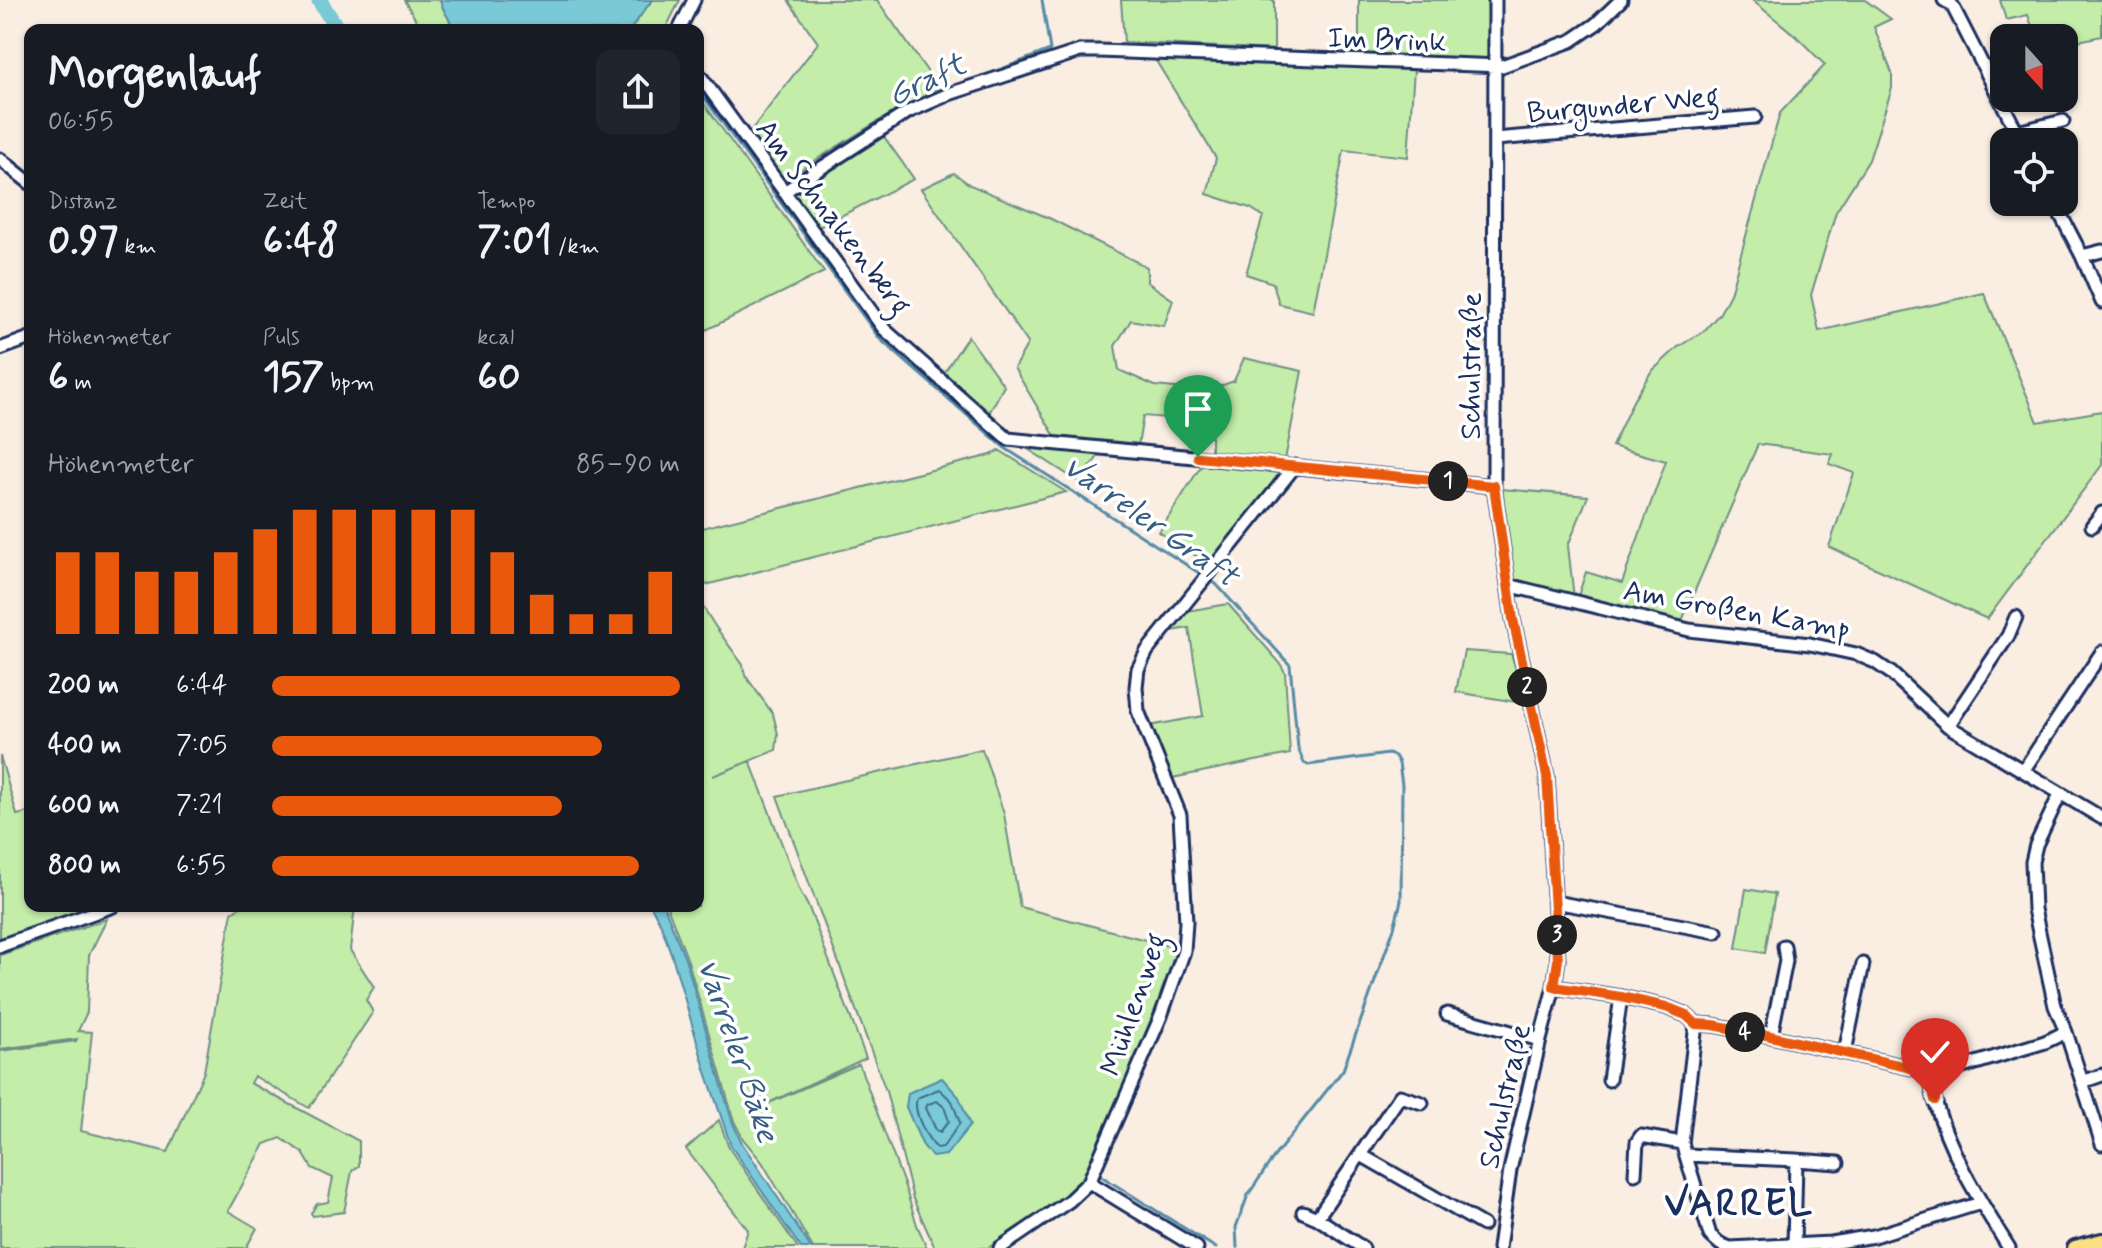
<!DOCTYPE html>
<html lang="de">
<meta charset="utf-8">
<style>
:root{--surface:#171b24;--page:#20242c;--text:#f1f3f6;--muted:#9ea1a6;--accent:#ea580c}
body{margin:0;font-family:Mynerve,sans-serif;background:var(--page);color:var(--text);height:100vh;display:flex;flex-direction:column;font-size:30px;white-space:nowrap}
*{box-sizing:border-box;margin:0}
p{font-size:26px;color:var(--muted)}
.icon{flex:none;width:44px;height:44px;fill:none;stroke:currentColor;stroke-width:2;stroke-linecap:round;stroke-linejoin:round}
.map{position:relative;flex:1;overflow:hidden}
.details{position:absolute;left:24px;top:24px;width:680px;height:888px;display:flex;flex-direction:column;background:var(--surface);border-radius:16px;box-shadow:0 2px 6px #0004}
.details>*{flex:none}
.needle{width:52px;rotate:159deg}
.tools{position:absolute;left:1990px;top:24px;display:grid;gap:16px}
.tools a{display:grid;place-items:center;width:88px;height:88px;border-radius:16px;background:var(--surface);box-shadow:0 2px 6px #0004;font-size:40px}
.pin{position:absolute;display:grid;place-items:center;width:68px;height:68px;color:#fff;margin:-82px -34px;border-radius:50% 50% 50% 0;rotate:-45deg;box-shadow:0 0 8px #0007}
.pin .icon{rotate:45deg}
.km{position:absolute;width:40px;height:40px;margin:-20px;border-radius:50%;background:#222;color:#fff;font-size:22px;line-height:40px;text-align:center}
.round{display:grid;place-items:center;flex:none;width:84px;height:84px;border-radius:16px;background:var(--page)}
.overview{display:flex;align-items:center;justify-content:space-between;height:136px;padding:0 24px}
h1{font-size:44px;font-weight:700;line-height:60px}
.figures{display:grid;grid-template-columns:repeat(3,1fr);gap:12px;height:136px;padding:8px 24px}
.figures div{display:grid;align-content:center}
.figures b{font-size:40px;font-weight:700}
.figures small{font-size:22px;font-weight:400}
.figures p{font-size:22px}
.chart{height:224px;padding:16px 24px}
.chart p{display:flex;justify-content:space-between}
.chart svg{width:100%;height:144px;margin-top:8px;stroke:var(--accent);stroke-width:6}
ul{padding:0 24px;list-style:none;font-size:26px}
li{display:grid;grid-template-columns:128px 96px 1fr;align-items:center;height:60px}
li i{height:20px;border-radius:10px;background:var(--accent)}
.map>svg:first-child{display:block}
.green{fill:#c3eda9;stroke:#6f8e84;stroke-width:2}
.water{fill:#7ac9d7;stroke:#548ba7;stroke-width:2}
.lines{fill:none;stroke-linecap:round;stroke-linejoin:round}
.shore{stroke:#416d8e;stroke-width:2}
.stream{stroke:#548ba7;stroke-width:3}
.river{stroke:#7ac9d7;stroke-width:16}
.minor-casing{stroke:#1b2f5e;stroke-width:17}
.major-casing{stroke:#1b2f5e;stroke-width:20}
.minor{stroke:#fff;stroke-width:11}
.major{stroke:#fddf80;stroke-width:14}
.route-casing{stroke:#fff;stroke-width:16}
.route{stroke:#ea580c;stroke-width:10}
.labels{text-anchor:middle;stroke-width:7;stroke-linejoin:round;paint-order:stroke}
.street-label{font-size:30px;fill:#1b2f5e;stroke:#fff}
.water-label{font-size:32px;font-style:italic;fill:#385d82;stroke:#fff}
.district-label{font-size:38px;font-weight:bold;letter-spacing:2px;fill:#1b2f5e;stroke:#fff}
</style>
<div class="map">
<svg width="2102" height="1248" viewBox="0 0 2102 1248">
<rect width="100%" height="100%" fill="#faede2"/>
<filter id="ink" filterUnits="userSpaceOnUse"><feTurbulence type="fractalNoise" baseFrequency=".0125" numOctaves="2"/><feDisplacementMap in="SourceGraphic" scale="16" xChannelSelector="R" yChannelSelector="G"/><feConvolveMatrix kernelMatrix="1 2 1 2 8 2 1 2 1" color-interpolation-filters="sRGB"/></filter>
<g filter="url(#ink)">
<path class="green" d="M404 0H440C443 11 450 19 454 30H422Z
M652 0H680L665 30H630Z
M788 0H877L939 88 875 123 782 181 749 133 818 43Z
M1121 0H1274V50L1124 42Z
M1359 0H1490L1491 62 1359 55Z
M1752 0H1865L1891 19 1874 27 1892 73V88L1869 160 1836 212 1811 295 1819 331 1984 293 2038 422 2102 411V465L1987 619 1829 547 1854 473 1829 464 1833 454 1758 444 1681 623 1578 596 1586 572 1622 583 1666 461 1612 446 1633 401 1651 372 1678 347 1704 331 1720 313 1730 294 1780 113 1825 65 1796 36Z
M2000 0H2102V36L2064 44V38H2036L2028 15 2006 20Z
M1153 56 1414 69 1408 157 1344 150 1313 312 1279 304 1273 283 1246 274 1263 216 1250 208 1207 194 1216 158Z
M698 95 824 272 698 334Z
M882 134 914 179 815 229 794 200 795 190Z
M954 173 970 185 1049 218 1147 267V282L1173 300 1164 326 1131 320 1115 346 1119 370 1155 386 1205 391 1201 421 1143 416 1138 446 1056 438 1014 368 1028 343 921 189Z
M968 336 1004 386 987 417 942 376Z
M1244 358 1302 371 1285 460 1211 456V436L1204 435 1215 388 1234 381Z
M1029 445 1102 451 1079 482 1028 449Z
M999 450 1066 492 698 587V529L991 455Z
M1203 463 1290 470 1210 565 1159 532Z
M1501 489 1588 496 1568 546 1574 598 1511 582Z
M698 599 715 626 743 665 745 675 773 714 778 734 776 750 713 776 750 761 800 891 809 908 866 1058 762 1106 859 1064 905 1187 917 1225 927 1248H813L762 1162 743 1139 734 1121 688 961 667 906H698Z
M1228 604 1280 663 1285 672 1290 754 1172 778 1149 726 1203 716 1189 628 1165 632 1181 612Z
M1464 651 1511 654 1528 704 1456 692Z
M982 749 1004 814 1020 907 1180 949 1086 1178 1066 1195 988 1248H935L913 1199 886 1091 777 796Z
M0 756 17 815 30 812V906H99L0 939Z
M1746 889 1775 894 1765 953 1736 948Z
M242 906H355L350 950 374 987 366 1000 373 1012 309 1108 254 1076 250 1083 359 1141V1166L352 1171 344 1212 313 1216 311 1213 317 1204 328 1202 333 1178 312 1168 303 1153 281 1138 265 1144 228 1211 257 1228 246 1248H0V1051L76 1041 77 1039 0 1049V955L107 919 89 955 87 1012 78 1031 92 1032 81 1131 168 1152 204 1072 232 912Z
M719 1120 729 1148 798 1248H742L748 1230 686 1149Z"/>
<path class="water" d="M440 0H652L630 30H454C450 19 443 11 440 0Z
M651 906H664L686 961 732 1121 742 1143 811 1248H801L731 1146 706 1072 673 959 661 925Z
M942 1078 959 1097 970 1125 946 1155 932 1157 922 1144 906 1107 908 1093Z"/>
<g class="lines">
<path class="shore" d="M939 1089 952 1101 960 1123 943 1147 937 1148C927 1140 912 1111 917 1098Z
M937 1101 944 1107 949 1121 940 1132 936 1130 926 1108 928 1104Z"/>
<path class="stream" d="M674 26 687 0
M698 89 880 339 1005 448 1216 584 1290 665 1298 748 1304 763 1308 765 1388 754 1395 756 1399 763 1402 785 1401 901 1394 928 1343 1070 1273 1158 1248 1195 1236 1227 1237 1248
M930 97 1050 50 1042 0
M783 184 891 117
M1101 1176 1216 1248"/>
<path class="river" d="M319 0 338 30"/>
<g class="minor-casing">
<path id="minor" d="M1495 0 1494 486 1513 619 1547 776 1558 960 1554 987 1540 1040 1510 1170 1499 1248
M1944 0 1952 5 2022 142
M679 30 694 0
M698 73 884 329 1008 439 1494 486
M2017 132 2063 121
M1495 139 1755 117
M0 159 30 183
M784 192 908 112 949 94 1080 51H1099L1502 66 1571 41 1596 24 1621 0
M2054 202 2082 256 2102 302
M2082 256 2102 251
M0 349 30 338
M2092 526 2102 513
M1508 585 1689 630 1810 644 1856 654 1875 662 1891 673 1948 726 2102 818
M1948 726 2008 636 2016 617
M2023 771 2102 652
M2060 794 2036 845 2032 862 2034 909 2055 1006 2066 1032 2102 1144
M1555 902 1716 932
M0 946 113 906
M1554 987 1621 997 1666 1007 1686 1015 1696 1024 1713 1025 1771 1036 1929 1072
M1447 1014 1540 1040
M1926 1035C1928 1056 1929 1076 1934 1097 1948 1151 1980 1201 2009 1248
M1771 1036 1786 961 1784 946
M1845 1052 1863 964
M1930 1077 2045 1042 2066 1032
M1609 1080 1621 997
M2082 1082 2102 1075
M1682 1143 1710 1235 1720 1244 1730 1248 1831 1243 1874 1236 1981 1203
M1361 1155 1483 1225
M1687 1155 1796 1160 1794 1246
M1796 1160 1838 1163
M1635 1174 1637 1142 1641 1136 1682 1143 1696 1024
M1089 1182 1197 1248
M1303 1212 1317 1218
M1000 1248 1069 1201 1089 1182 1161 1016 1184 951 1186 922 1180 815 1138 711 1136 687 1138 669 1147 651 1295 466
M1363 1248 1317 1218 1400 1096 1422 1103"/>
</g>
<g class="major-casing">
<path id="major" d="M2075 1248 2102 1241"/>
</g>
<use href="#minor" class="minor"/>
<use href="#major" class="major"/>
</g>
</g>
<g class="lines" filter="url(#ink)">
<g class="route-casing">
<path id="route" d="M1198 457 1494 486 1513 619 1547 776 1558 960 1554 987 1621 997 1666 1007 1686 1015 1696 1024 1713 1025 1771 1036 1929 1072 1935 1100"/>
</g>
<use href="#route" class="route"/>
</g>
<g class="labels">
<g class="street-label">
<text transform="translate(1387 39) rotate(2)" y="10">Im Brink</text>
<text transform="translate(1623 104) rotate(-5)" y="10">Burgunder Weg</text>
<text transform="translate(834 217) rotate(53)" y="10">Am Schnakenberg</text>
<text transform="translate(1470 366) rotate(-90)" y="10">Schulstraße</text>
<text transform="translate(1737 609) rotate(10)" y="10">Am Großen Kamp</text>
<text transform="translate(1133 1004) rotate(-71)" y="10">Mühlenweg</text>
<text transform="translate(1504 1096) rotate(-77)" y="10">Schulstraße</text>
</g>
<g class="water-label">
<text transform="translate(926 79) rotate(-26)" y="11">Graft</text>
<text transform="translate(1151 520) rotate(35)" y="11">Varreler Graft</text>
<text transform="translate(739 1050) rotate(71)" y="11">Varreler Bäke</text>
</g>
<g class="district-label">
<text x="1739" y="1215">VARREL</text>
</g>
</g>
</svg>
<div class="tools">
<a><svg class="needle" viewBox="-14 -14 28 28"><path d="M0-13l5 13h-10z" fill="#e53935"/><path d="M0 13l5-13h-10z" fill="#9ea1a6"/></svg></a>
<a><svg class="icon" aria-label="locate" viewBox="0 0 24 24"><circle cx="12" cy="12" r="6"/><path d="M12 2v4M12 18v4M2 12h4M18 12h4"/></svg></a>
</div>
<div class="pin" style="left:1198px;top:457px;background:#1e9e55"><svg class="icon" aria-label="arrive" viewBox="0 0 24 24"><path d="M6 21V4h12l-3 4 3 4H6"/></svg></div>
<div class="pin" style="left:1935px;top:1100px;background:#d93025"><svg class="icon" aria-label="check" viewBox="0 0 24 24"><path d="M5 12l5 5 9-10"/></svg></div>
<b class="km" style="left:1448px;top:481px">1</b>
<b class="km" style="left:1527px;top:687px">2</b>
<b class="km" style="left:1557px;top:935px">3</b>
<b class="km" style="left:1745px;top:1032px">4</b>
<section class="details">
<div class="overview"><div><h1>Morgenlauf</h1><p>06:55</p></div><a class="round"><svg class="icon" aria-label="share" viewBox="0 0 24 24"><path d="M12 15V3M7 8l5-5 5 5M5 13v7h14v-7"/></svg></a></div>
<div class="figures">
<div><p>Distanz</p><b>0.97<small> km</small></b></div>
<div><p>Zeit</p><b>6:48</b></div>
<div><p>Tempo</p><b>7:01<small> /km</small></b></div>
</div>
<div class="figures">
<div><p>Höhenmeter</p><b>6<small> m</small></b></div>
<div><p>Puls</p><b>157<small> bpm</small></b></div>
<div><p>kcal</p><b>60</b></div>
</div>
<div class="chart"><p><span>Höhenmeter</span>85–90 m</p>
<svg viewBox="0 0 160 44" preserveAspectRatio="none"><path d="M5 44V19M15 44V19M25 44V25M35 44V25M45 44V19M55 44V12M65 44V6M75 44V6M85 44V6M95 44V6M105 44V6M115 44V19M125 44V32M135 44V38M145 44V38M155 44V25"/></svg>
</div>
<ul>
<li><b>200 m</b>6:44<i style="width:100%"></i></li>
<li><b>400 m</b>7:05<i style="width:81%"></i></li>
<li><b>600 m</b>7:21<i style="width:71%"></i></li>
<li><b>800 m</b>6:55<i style="width:90%"></i></li>
</ul>
</section>
</div>
